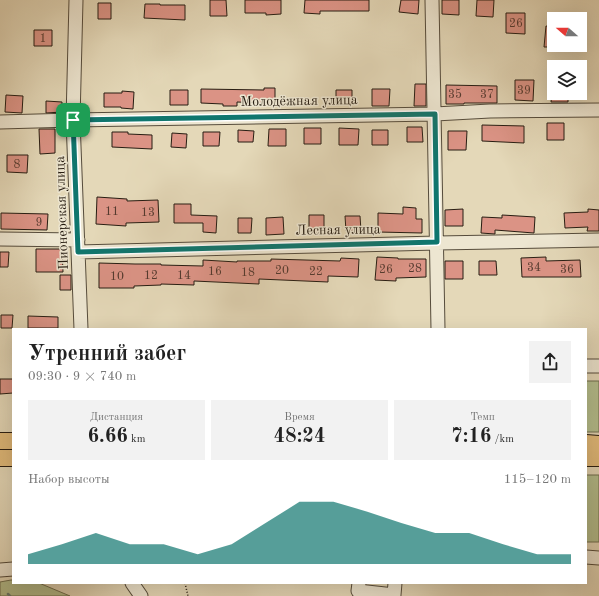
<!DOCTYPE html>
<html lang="ru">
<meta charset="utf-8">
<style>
:root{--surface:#fff;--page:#f2f2f2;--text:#222;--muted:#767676;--accent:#0f766e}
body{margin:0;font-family:"Old Standard TT",serif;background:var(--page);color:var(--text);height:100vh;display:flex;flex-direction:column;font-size:15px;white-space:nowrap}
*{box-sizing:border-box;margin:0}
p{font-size:13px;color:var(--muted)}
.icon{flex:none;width:22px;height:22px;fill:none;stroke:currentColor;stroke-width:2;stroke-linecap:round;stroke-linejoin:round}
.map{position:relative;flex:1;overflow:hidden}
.side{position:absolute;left:12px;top:328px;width:575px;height:256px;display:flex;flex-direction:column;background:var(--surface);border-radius:0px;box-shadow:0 4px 16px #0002}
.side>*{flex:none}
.needle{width:26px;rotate:290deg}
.tools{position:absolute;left:547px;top:12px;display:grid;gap:8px}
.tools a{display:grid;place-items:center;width:40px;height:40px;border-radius:0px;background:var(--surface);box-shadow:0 4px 16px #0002;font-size:20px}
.pin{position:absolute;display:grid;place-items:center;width:34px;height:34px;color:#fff;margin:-17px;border-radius:8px;box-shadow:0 2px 6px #0006}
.round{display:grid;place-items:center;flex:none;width:42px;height:42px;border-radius:0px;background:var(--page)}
.overview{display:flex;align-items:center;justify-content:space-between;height:68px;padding:0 16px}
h1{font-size:22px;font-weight:700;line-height:30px}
.figures{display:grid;grid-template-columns:repeat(3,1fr);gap:6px;height:68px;padding:4px 16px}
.figures div{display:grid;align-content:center;border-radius:0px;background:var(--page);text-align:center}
.figures b{font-size:20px;font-weight:700}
.figures small{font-size:11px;font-weight:400}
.figures p{font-size:11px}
.chart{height:112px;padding:8px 16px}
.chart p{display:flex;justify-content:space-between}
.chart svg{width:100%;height:72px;margin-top:4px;fill:var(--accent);opacity:.7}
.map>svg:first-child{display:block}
.green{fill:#b4bf8f;stroke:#6e6e50}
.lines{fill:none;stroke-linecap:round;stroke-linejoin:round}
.stream{stroke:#697b71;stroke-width:2.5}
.building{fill:#db9385;stroke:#271d12}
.minor-casing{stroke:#564c3c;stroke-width:15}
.major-casing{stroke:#271d12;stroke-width:18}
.path{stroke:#271d12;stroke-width:1.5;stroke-dasharray:1 2;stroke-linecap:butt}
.minor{stroke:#ede6d1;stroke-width:13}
.major{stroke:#e2bc7c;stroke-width:16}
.route-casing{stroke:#fff;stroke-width:8}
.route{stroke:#0f766e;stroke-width:5}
.labels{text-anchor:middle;stroke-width:3;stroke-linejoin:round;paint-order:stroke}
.number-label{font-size:12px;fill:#543a2f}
.street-label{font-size:14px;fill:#271d12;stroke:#ede6d1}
</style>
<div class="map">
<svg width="599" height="596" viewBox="0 0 599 596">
<rect width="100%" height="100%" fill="#e4d8b8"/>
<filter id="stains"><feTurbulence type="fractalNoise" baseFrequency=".005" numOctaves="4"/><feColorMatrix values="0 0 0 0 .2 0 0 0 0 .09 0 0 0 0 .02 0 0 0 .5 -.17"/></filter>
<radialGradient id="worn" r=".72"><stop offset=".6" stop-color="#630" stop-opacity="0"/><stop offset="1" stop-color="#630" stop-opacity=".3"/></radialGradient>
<path class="green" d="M586 381H599V432H586Z
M586 475H599V542H586Z
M11 580H13V583H39L70 596H0V582Z"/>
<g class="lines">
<path class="stream" d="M8 594 10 596"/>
</g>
<path class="building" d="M210 0H226L227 16H210Z
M245 0H281V14L266 15V13H245Z
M305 0H369V11H320V14L304 13Z
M401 0H419L418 14 399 12Z
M442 0H459V15L442 14Z
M477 0H494L493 17 476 16Z
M98 3H111V19H98Z
M145 4H160V5H185V20L144 18Z
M506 13H525V34L506 33Z
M546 26 554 27V47H544Z
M34 30H52V46H34Z
M515 80H534L533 101 515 100Z
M415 84H426V106H414Z
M446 85 497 86V103H464V104H446Z
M264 88H275V105H264V103L237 102V106H223V104L201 103V89L264 90Z
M372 89H390L389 106H372Z
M170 90H188V105H170Z
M336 90H352V104H336Z
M122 91 134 92 133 109 121 108V107H104V93H122Z
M552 93H568V102H551Z
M6 95 23 96 22 113 5 112Z
M46 101 62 102V112L46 113Z
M547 123H564V140H547Z
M482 125 524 126V143L482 141Z
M407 127H422L423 142H407Z
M304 128H321V144H304Z
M339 128 359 129 358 145H339Z
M39 129H55V153L40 154Z
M269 129H286V146H268Z
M238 130 254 131 253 142H238Z
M372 130H388V145H372Z
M448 131H467L466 150H448Z
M112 132H128V134L152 135V149L112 147Z
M203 132H220L219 146H203Z
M172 133 187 134 186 148 171 147Z
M7 155H28L27 173 7 172Z
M97 197 127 199V201L158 200 159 222 126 223V226L96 224Z
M174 204H191V215L217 216 216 233 203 232V223H174Z
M403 207 416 208V219H422V233L378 232V213L403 214Z
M463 209V226H445V210Z
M588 209 599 210V231H587L588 227 565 228 564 213 588 212Z
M1 213 48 214 47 230 1 229Z
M309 215H324V233H309Z
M502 215 535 217 534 233 495 230V234L481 233 482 217 502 218Z
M345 216H360L361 231H346Z
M283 217 284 234 266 235V218Z
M238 218H252L251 233H238Z
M36 249H62L63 272H36Z
M0 252H9L8 267H0Z
M377 257 398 258V259H426V277L396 278V281L375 280Z
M546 257V261L580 260 581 277H522L521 258Z
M341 258 359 259 358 277 328 276V282L259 279V284L194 281V285L161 284V285L134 286V288H99V263L135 264H161V265L203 266V260L237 262V261H271V259L340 261Z
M445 261H463V279H445Z
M479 261H496L497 275H479Z
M60 275H71V290H60Z
M1 315H13L12 328H1Z
M28 316 58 317V328H28Z
M0 379H13V393L0 394Z"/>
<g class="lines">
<g class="minor-casing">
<path id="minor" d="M76 0 73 120 81 329
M432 0 438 329
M0 122 73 120 435 114 490 111 599 110
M0 239 78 240
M78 252 437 243 599 240
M586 366H599
M586 557 599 558
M0 570 13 569
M132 583 141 596
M359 583 358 591 394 595 395 583"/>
</g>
<g class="major-casing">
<path id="major" d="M0 441H13
M586 443 599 444
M0 458H13
M586 458H599"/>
</g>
<path class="path" d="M185 583 188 596"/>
<use href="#minor" class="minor"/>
<use href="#major" class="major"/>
</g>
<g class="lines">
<g class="route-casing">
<path id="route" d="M435 114 437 242 78 252 73 120Z"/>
</g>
<use href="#route" class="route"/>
</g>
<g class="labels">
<g class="number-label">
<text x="516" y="27">26</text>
<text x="43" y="42">1</text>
<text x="524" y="94">39</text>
<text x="455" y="98">35</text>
<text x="487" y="98">37</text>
<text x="17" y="168">8</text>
<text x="112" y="215">11</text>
<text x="148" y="216">13</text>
<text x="39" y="226">9</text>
<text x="534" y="271">34</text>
<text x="415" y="272">28</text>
<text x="386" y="273">26</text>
<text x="567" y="273">36</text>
<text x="282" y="274">20</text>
<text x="215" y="275">16</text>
<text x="316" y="275">22</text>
<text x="248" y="276">18</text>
<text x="151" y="279">12</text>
<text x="184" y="279">14</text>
<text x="117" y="280">10</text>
</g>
<g class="street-label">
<text transform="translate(299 100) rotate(-1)" y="5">Молодёжная улица</text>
<text transform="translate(61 213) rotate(-92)" y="5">Пионерская улица</text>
<text transform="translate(338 229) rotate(-1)" y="5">Лесная улица</text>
</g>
</g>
<rect width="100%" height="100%" filter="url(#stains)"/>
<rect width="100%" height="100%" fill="url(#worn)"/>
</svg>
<div class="tools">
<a><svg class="needle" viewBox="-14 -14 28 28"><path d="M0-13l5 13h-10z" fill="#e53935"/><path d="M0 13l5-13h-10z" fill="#767676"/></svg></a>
<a><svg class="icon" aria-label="layers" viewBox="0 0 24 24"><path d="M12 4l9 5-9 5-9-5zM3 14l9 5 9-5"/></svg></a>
</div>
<div class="pin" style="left:73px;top:120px;background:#1e9e55"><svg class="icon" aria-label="arrive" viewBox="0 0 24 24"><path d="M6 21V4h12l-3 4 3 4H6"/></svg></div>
<section class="side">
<div class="overview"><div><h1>Утренний забег</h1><p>09:30 · 9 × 740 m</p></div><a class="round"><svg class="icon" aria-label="share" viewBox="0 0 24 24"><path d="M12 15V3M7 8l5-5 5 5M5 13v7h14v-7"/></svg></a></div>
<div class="figures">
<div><p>Дистанция</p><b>6.66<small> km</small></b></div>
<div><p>Время</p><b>48:24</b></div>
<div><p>Темп</p><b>7:16<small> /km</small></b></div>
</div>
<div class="chart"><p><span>Набор высоты</span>115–120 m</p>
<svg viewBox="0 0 160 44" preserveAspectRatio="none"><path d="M0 44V38L10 32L20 25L30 32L40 32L50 38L60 32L70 19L80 6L90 6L100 12L110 19L120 25L130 25L140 32L150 38L160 38V44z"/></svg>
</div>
</section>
</div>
